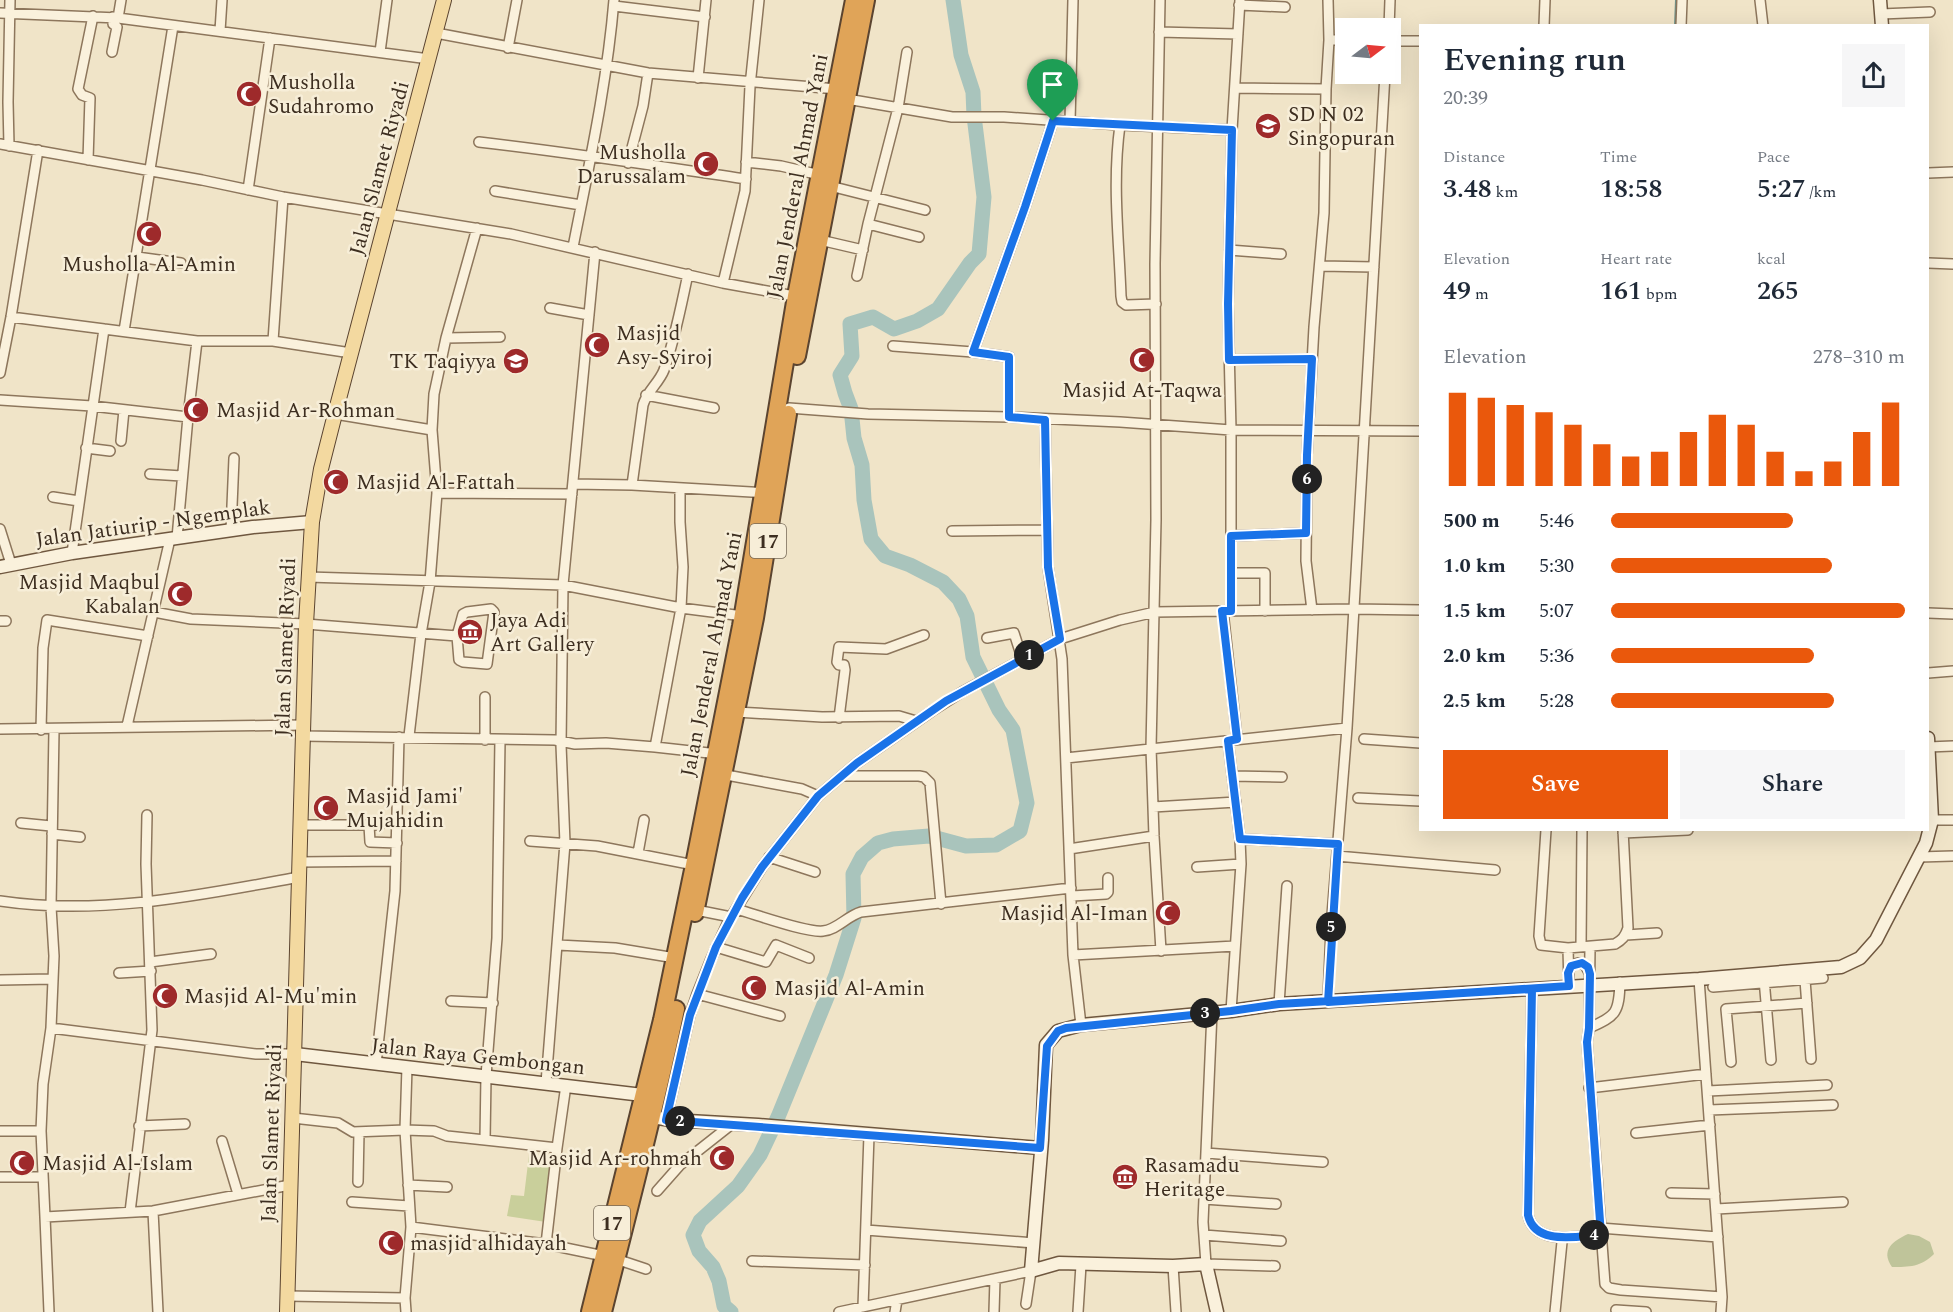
<!DOCTYPE html>
<meta charset="utf-8">
<style>
:root{--surface:#fff;--page:#f6f6f7;--text:#1f2937;--muted:#747a83;--accent:#ea580c}
body{margin:0;font-family:Spectral,serif;background:var(--page);color:var(--text);height:100vh;display:flex;flex-direction:column;font-size:22px;white-space:nowrap}
*{box-sizing:border-box;margin:0}
p{font-size:20px;color:var(--muted)}
.icon{flex:none;width:33px;height:33px;fill:none;stroke:currentColor;stroke-width:2;stroke-linecap:round;stroke-linejoin:round}
.map{position:relative;flex:1;overflow:hidden}
.side{position:absolute;left:1419px;top:24px;width:510px;height:807px;display:flex;flex-direction:column;background:var(--surface);border-radius:0px;box-shadow:0 6px 24px #0002}
.side>*{flex:none}
.needle{width:39px;rotate:74deg}
.tools{position:absolute;left:1335px;top:18px;display:grid;gap:12px}
.tools a{display:grid;place-items:center;width:66px;height:66px;border-radius:0px;background:var(--surface);box-shadow:0 6px 24px #0002;font-size:30px}
.pin{position:absolute;display:grid;place-items:center;width:51px;height:51px;color:#fff;margin:-62px -26px;border-radius:50% 50% 50% 0;rotate:-45deg;box-shadow:0 0 6px #0007}
.pin .icon{rotate:45deg}
.km{position:absolute;width:30px;height:30px;margin:-15px;border-radius:50%;background:#222;color:#fff;font-size:16px;line-height:30px;text-align:center}
.round{display:grid;place-items:center;flex:none;width:63px;height:63px;border-radius:0px;background:var(--page)}
.overview{display:flex;align-items:center;justify-content:space-between;height:102px;padding:0 24px}
h1{font-size:33px;font-weight:600;line-height:45px}
.metrics{display:grid;grid-template-columns:repeat(3,1fr);gap:9px;height:102px;padding:6px 24px}
.metrics div{display:grid;align-content:center}
.metrics b{font-size:26px;font-weight:600}
.metrics small{font-size:16px;font-weight:400}
.metrics p{font-size:16px}
.chart{height:168px;padding:12px 24px}
.chart p{display:flex;justify-content:space-between}
.chart svg{width:100%;height:108px;margin-top:6px;stroke:var(--accent);stroke-width:6}
.primary-button{display:flex;gap:12px;margin-top:auto;padding:12px 24px}
.primary-button a{flex:1;height:69px;border-radius:0px;background:var(--accent);color:#fff;font-size:24px;font-weight:600;line-height:69px;text-align:center}
.primary-button a+a{background:var(--page);color:var(--text)}
ul{padding:0 24px;list-style:none;font-size:20px}
li{display:grid;grid-template-columns:96px 72px 1fr;align-items:center;height:45px}
li i{height:15px;border-radius:8px;background:var(--accent)}
.map>svg:first-child{display:block}
.green{fill:#c9cf9b}
.cemetery{fill:#bfc49a}
.lines{fill:none;stroke-linecap:round;stroke-linejoin:round}
.stream{stroke:#6f938a;stroke-width:2}
.river{stroke:#a9c4bc;stroke-width:15}
.street-casing{stroke:#8d765c;stroke-width:12}
.secondary-casing{stroke:#6f573f;stroke-width:15}
.primary-casing{stroke:#5b4430;stroke-width:16}
.highway-casing{stroke:#5b4430;stroke-width:20}
.street{stroke:#faf1dc;stroke-width:9}
.secondary{stroke:#faf1dc;stroke-width:12}
.primary{stroke:#f3d9a0;stroke-width:14}
.highway{stroke:#e0a458;stroke-width:16}
.route-casing{stroke:#fff;stroke-width:12}
.route{stroke:#1a73e8;stroke-width:8}
.labels{text-anchor:middle;stroke-width:5;stroke-linejoin:round;paint-order:stroke}
.shield{fill:#f7eed8;stroke:#756857;stroke-width:1.5}
.shield-label{font-size:20px;font-weight:bold;fill:#3d2e20}
.poi-label{font-size:21px;fill:#3d2e20;stroke:#f7eed8;text-anchor:start}
.street-label{font-size:21px;fill:#3d2e20;stroke:#f7eed8}
</style>
<div class="map">
<svg width="1953" height="1312" viewBox="0 0 1953 1312">
<rect width="100%" height="100%" fill="#f0e4c8"/>
<path class="green" d="M529 1155 555 1158 546 1222 507 1216 511 1195 524 1196Z"/>
<path class="cemetery" d="M1908 1234 1919 1236 1930 1242 1934 1254C1921 1267 1909 1267 1892 1267 1880 1250 1893 1241 1908 1234Z"/>
<g class="lines">
<path class="stream" d="M1675 26 1676 0"/>
<path class="river" d="M731 1312 724 1306 719 1281 713 1267 699 1251 693 1235 700 1221 738 1186 760 1155 778 1117 836 975 854 918 853 874 862 857 878 843 893 839 929 836 966 846 996 845 1020 831 1027 803 1013 730 999 710 973 657 967 616 959 599 943 582 910 565 885 556 871 539 864 500 862 465 854 438 851 409 845 393 840 375 852 356 850 324 873 317 894 329 917 321 938 309 970 263 979 254 984 197 974 116 973 92 961 55 953 0"/>
<g class="street-casing">
<path id="street" d="M121 0 118 18 429 59
M1160 0 1155 264 1156 520 1151 748 1154 836 1161 951
M1760 0 1763 26
M1239 5 1285 7
M614 6 705 17
M0 13 118 18
M1881 14 1930 12
M1544 26 1545 0
M1681 26 1682 0
M1389 28 1390 0
M220 31 222 0
M1159 32 1238 34
M436 33 648 73 837 89
M1329 40H1346
M1390 41H1420
M508 48 517 0
M112 52 117 27 113 24V17
M380 52 387 0
M907 52 898 108 868 224 919 237
M698 78 706 0
M1236 88 1326 89 1329 40 1328 0
M847 99 952 117H1004L1120 125 1232 130
M1070 122 1073 0
M1120 125C1112 183 1119 239 1121 296L1122 302 1126 305 1156 304
M479 142C568 152 657 166 746 179
M0 144 202 180 283 197 511 234 723 283 800 297
M9 146 8 102 10 0
M88 160 90 98 82 95 78 89 93 16
M746 162 781 166 820 175
M628 163 643 106 648 73
M1928 173 1953 172
M830 186 925 210
M248 190 270 38
M495 191 581 205
M820 240 863 250
M573 247C589 165 607 84 614 0
M1229 250 1281 254
M137 257 181 263
M1928 263 1953 264
M1321 266 1374 267
M857 276 868 224
M723 283 745 191 750 86 759 0
M550 308 589 315
M11 317 197 341H273L351 353
M124 331 173 26
M446 338 500 337
M273 341 283 197
M893 346 973 352
M1229 360 1312 359
M0 373 11 317 38 150
M646 395 714 408
M0 400 92 406 188 417
M789 408 868 414 1009 417 1120 422 1231 430 1420 431
M335 414 432 430
M1009 417V357L973 352 1025 207 1053 121
M1045 420 1048 567 1062 659 1073 955 1081 1025
M121 441 124 410
M86 448 110 451
M150 474 182 476
M573 484 632 485 767 493
M632 485 643 405C647 391 659 383 664 370 675 339 681 306 688 274
M437 493 572 494
M53 497 79 501
M0 529 11 564
M231 530 234 458
M952 531 1046 530
M1231 536 1306 533
M177 538 188 417 197 341
M72 553 104 329
M1231 573H1265V611
M308 577 563 585 681 608 743 616
M1312 610 1306 561 1307 455 1314 327 1324 213 1326 89
M1223 611 1237 739
M1231 611V430L1228 304 1232 130 1240 0
M154 612 191 619 306 624 457 636 463 614 467 612 491 609 494 612 487 664 463 662 459 660 457 636
M1928 613 1953 614
M0 621H6
M987 638 1014 633 1022 658
M1928 673 1953 671
M736 712 822 717 899 716 916 721
M839 718 845 670 844 665H839L837 662 839 647 886 649 924 635
M127 726 170 539
M0 729 303 725
M41 730 43 648 47 620 148 636
M54 730 51 907 54 956 51 1028 43 1084 41 1131 45 1217 153 1211 290 1185
M303 736 555 740 575 744 606 743 655 747 718 754
M409 736 421 634 430 582 437 493 432 430 434 394 446 338 477 228
M1364 739 1420 743
M485 740V697
M1228 741 1240 839 1241 864 1231 1011
M655 747 681 608 683 567 680 522V488
M1928 747 1953 746
M1066 758 1347 728
M721 774 802 789 818 796
M842 776H919L924 777 930 783 941 904
M1232 776 1282 777
M1358 798 1420 801
M1153 807 1236 802
M1932 820H1953
M21 823 51 826
M300 825H380
M369 825 370 842 397 843
M1546 830 1539 936 1541 945 1568 948 1615 944C1622 940 1625 937 1628 928L1623 830
M1623 833 1688 830
M52 834 80 837
M1240 839 1338 844
M530 841 597 846 694 865
M1069 849 1154 836
M638 853 644 820
M1337 856 1495 870
M769 857 815 872
M1919 857 1953 856
M299 862 396 861
M1197 867 1241 864
M1072 896 1106 894 1108 892V878
M0 901C100 916 201 895 299 877
M736 909C755 914 806 933 823 931 837 930 847 916 861 912L1071 888
M696 910 731 917
M1626 935 1657 933
M558 945 615 948 675 958
M716 947 766 962 776 945 809 958
M1581 947 1582 830
M1590 947 1589 1028 1587 1042 1605 1284 1609 1288 1621 1290 1722 1297
M1568 948 1569 986
M1073 955 1235 946
M150 962 211 954
M119 973 151 971
M1568 973 1571 966 1578 963 1585 965 1590 974
M1699 979 1722 1297 1721 1312
M1764 979 1771 1060
M0 980 52 979
M1805 980 1811 1059
M1713 987 1823 978
M1532 989 1528 1215C1535 1246 1576 1236 1601 1235
M697 994 780 1016
M451 1001 493 1003
M1328 1001 1331 928 1347 728 1385 74
M1279 1004 1287 886
M1212 1012 1203 1222 1206 1264 1275 1266
M51 1028 256 1054H295
M1589 1028C1617 1016 1619 1012 1620 982
M1731 1062 1726 1009 1807 1003
M376 1064 395 891 399 737
M546 1083 565 843 561 745 563 585 595 252
M1589 1088 1706 1074
M1708 1091 1827 1085
M1709 1110 1833 1105
M293 1118 338 1123 353 1132 405 1130 434 1131 447 1136 485 1140 486 1076 497 938 500 740
M666 1120 690 1015 697 994 711 959 728 922 762 867 818 796 857 763 932 711 962 692 1060 639 1120 620 1155 612 1353 609 1420 610
M139 1126 185 1124
M0 1131H41
M1636 1133 1710 1125
M485 1140 557 1148 546 1244 604 1256
M222 1141 238 1194
M557 1148 566 1085
M1206 1153 1323 1162
M0 1177H43
M358 1182 359 1132
M408 1185 447 1187
M657 1191 680 1165 732 1124
M1671 1193 1715 1194
M1204 1199 1276 1204
M352 1202 409 1206
M1716 1209 1843 1202
M153 1211 158 1312
M130 1212 152 1030 146 864 147 815
M45 1217 49 1312
M411 1227 546 1244
M1600 1228 1718 1237
M866 1230 1034 1243
M1204 1235 1281 1241
M616 1259 646 1269
M752 1261 865 1265
M1173 1266 1176 1312
M287 1296 405 1298 406 1312
M405 1298 411 1227 405 1130 407 1067
M863 1307 869 1135
M1616 1310 1646 1312
M839 1312 1031 1271 1026 1304
M895 1312 897 1300
M994 1312 995 1279
M1078 1312 1081 1265
M1555 1312 1562 1242"/>
</g>
<g class="secondary-casing">
<path id="secondary" d="M1880 0 1882 26
M0 567 72 553 253 527 312 522
M295 1054 651 1096
M645 1116 671 1120 758 1125 1040 1148
M1217 1312 1206 1264 1173 1266 1059 1263 1031 1271 1042 1140 1046 1045 1058 1031 1081 1025 1231 1011 1279 1004 1699 979 1841 967 1860 958 1876 940 1926 843 1932 820 1928 738"/>
</g>
<g class="primary-casing">
<path id="primary" d="M287 1312 306 624 312 522 321 469 335 414 444 0"/>
</g>
<g class="highway-casing">
<path id="highway" d="M797 356 866 0
M695 913 755 618 788 414
M590 1312 662 1020 694 865 741 626 796 296 854 0
M603 1312C628 1211 655 1111 676 1009"/>
</g>
<use href="#street" class="street"/>
<use href="#secondary" class="secondary"/>
<use href="#primary" class="primary"/>
<use href="#highway" class="highway"/>
</g>
<g class="lines">
<g class="route-casing">
<path id="route" d="M1053 121 1025 207 973 352 1009 357V417L1045 420 1048 567 1060 639 946 701 857 763 818 796 762 867 742 898 716 947 690 1015 666 1120 1040 1148 1047 1046 1058 1031 1066 1028 1231 1011 1279 1004 1532 989 1528 1215C1535 1246 1577 1236 1601 1235L1587 1042 1589 1028 1590 974 1588 967 1582 963 1571 966 1568 973 1569 986 1328 1002 1338 844 1240 839 1228 741 1237 739 1222 611H1231V536L1306 533 1307 455 1312 359 1229 360 1228 304 1232 130 1053 121"/>
</g>
<use href="#route" class="route"/>
</g>
<defs>
<g id="mosque-disc" transform="scale(1.35)"><circle r="9.5" fill="#9e2a2b" stroke="#f7eed8"/><path d="M3.5-4.9A6 6 0 1 0 3.5 4.9A5 5 0 1 1 3.5-4.9Z" fill="#fff"/></g>
<g id="school-disc" transform="scale(1.35)"><circle r="9.5" fill="#9e2a2b" stroke="#f7eed8"/><path d="M0-5L7-2L0 1L-7-2ZM-4 1L0 2.5L4 1V4Q0 6-4 4Z" fill="#fff"/></g>
<g id="museum-disc" transform="scale(1.35)"><circle r="9.5" fill="#9e2a2b" stroke="#f7eed8"/><path d="M0-6L6-3V-2H-6V-3ZM-5-1h2V3h-2ZM-1-1h2V3h-2ZM3-1h2V3H3ZM-6 4H6V6H-6Z" fill="#fff"/></g>
</defs>
<g fill-rule="evenodd">
<use href="#mosque-disc" x="249" y="94"/>
<use href="#school-disc" x="1268" y="126"/>
<use href="#mosque-disc" x="706" y="164"/>
<use href="#mosque-disc" x="149" y="234"/>
<use href="#mosque-disc" x="597" y="345"/>
<use href="#mosque-disc" x="1142" y="360"/>
<use href="#school-disc" x="516" y="361"/>
<use href="#mosque-disc" x="196" y="410"/>
<use href="#mosque-disc" x="336" y="482"/>
<use href="#mosque-disc" x="180" y="594"/>
<use href="#museum-disc" x="470" y="632"/>
<use href="#mosque-disc" x="326" y="808"/>
<use href="#mosque-disc" x="1168" y="913"/>
<use href="#mosque-disc" x="754" y="988"/>
<use href="#mosque-disc" x="165" y="996"/>
<use href="#mosque-disc" x="722" y="1158"/>
<use href="#mosque-disc" x="22" y="1163"/>
<use href="#museum-disc" x="1125" y="1177"/>
<use href="#mosque-disc" x="391" y="1243"/>
</g>
<g class="labels">
<g class="shield">
<rect x="750" y="524" width="36" height="34" rx="4.5"/>
<rect x="594" y="1206" width="36" height="34" rx="4.5"/>
</g>
<g class="shield-label">
<text x="768" y="548">17</text>
<text x="612" y="1230">17</text>
</g>
<g class="poi-label">
<text x="268" y="89">Musholla<tspan x="268" dy="24">Sudahromo</tspan></text>
<text x="1288" y="121">SD N 02<tspan x="1288" dy="24">Singopuran</tspan></text>
<text x="686" y="159" text-anchor="end">Musholla<tspan x="686" dy="24">Darussalam</tspan></text>
<text x="149" y="271" text-anchor="middle">Musholla Al-Amin</text>
<text x="616" y="340">Masjid<tspan x="616" dy="24">Asy-Syiroj</tspan></text>
<text x="496" y="368" text-anchor="end">TK Taqiyya</text>
<text x="1142" y="397" text-anchor="middle">Masjid At-Taqwa</text>
<text x="216" y="417">Masjid Ar-Rohman</text>
<text x="356" y="489">Masjid Al-Fattah</text>
<text x="160" y="589" text-anchor="end">Masjid Maqbul<tspan x="160" dy="24">Kabalan</tspan></text>
<text x="490" y="627">Jaya Adi<tspan x="490" dy="24">Art Gallery</tspan></text>
<text x="346" y="803">Masjid Jami'<tspan x="346" dy="24">Mujahidin</tspan></text>
<text x="1148" y="920" text-anchor="end">Masjid Al-Iman</text>
<text x="774" y="995">Masjid Al-Amin</text>
<text x="184" y="1003">Masjid Al-Mu'min</text>
<text x="702" y="1165" text-anchor="end">Masjid Ar-rohmah</text>
<text x="42" y="1170">Masjid Al-Islam</text>
<text x="1144" y="1172">Rasamadu<tspan x="1144" dy="24">Heritage</tspan></text>
<text x="410" y="1250">masjid alhidayah</text>
</g>
<g class="street-label">
<text transform="translate(379 168) rotate(-75)" y="7">Jalan Slamet Riyadi</text>
<text transform="translate(797 176) rotate(-79)" y="7">Jalan Jenderal Ahmad Yani</text>
<text transform="translate(153 523) rotate(-8)" y="7">Jalan Jatiurip - Ngemplak</text>
<text transform="translate(285 647) rotate(-88)" y="7">Jalan Slamet Riyadi</text>
<text transform="translate(711 654) rotate(-79)" y="7">Jalan Jenderal Ahmad Yani</text>
<text transform="translate(478 1056) rotate(6)" y="7">Jalan Raya Gembongan</text>
<text transform="translate(271 1133) rotate(-88)" y="7">Jalan Slamet Riyadi</text>
</g>
</g>
</svg>
<div class="tools">
<a><svg class="needle" viewBox="-14 -14 28 28"><path d="M0-13l5 13h-10z" fill="#e53935"/><path d="M0 13l5-13h-10z" fill="#747a83"/></svg></a>
</div>
<div class="pin" style="left:1053px;top:121px;background:#1e9e55"><svg class="icon" aria-label="arrive" viewBox="0 0 24 24"><path d="M6 21V4h12l-3 4 3 4H6"/></svg></div>
<b class="km" style="left:1029px;top:655px">1</b>
<b class="km" style="left:680px;top:1121px">2</b>
<b class="km" style="left:1205px;top:1013px">3</b>
<b class="km" style="left:1594px;top:1235px">4</b>
<b class="km" style="left:1331px;top:927px">5</b>
<b class="km" style="left:1307px;top:479px">6</b>
<section class="side">
<div class="overview"><div><h1>Evening run</h1><p>20:39</p></div><a class="round"><svg class="icon" aria-label="share" viewBox="0 0 24 24"><path d="M12 15V3M7 8l5-5 5 5M5 13v7h14v-7"/></svg></a></div>
<div class="metrics">
<div><p>Distance</p><b>3.48<small> km</small></b></div>
<div><p>Time</p><b>18:58</b></div>
<div><p>Pace</p><b>5:27<small> /km</small></b></div>
</div>
<div class="metrics">
<div><p>Elevation</p><b>49<small> m</small></b></div>
<div><p>Heart rate</p><b>161<small> bpm</small></b></div>
<div><p>kcal</p><b>265</b></div>
</div>
<div class="chart"><p><span>Elevation</span>278–310 m</p>
<svg viewBox="0 0 160 44" preserveAspectRatio="none"><path d="M5 44V6M15 44V8M25 44V11M35 44V14M45 44V19M55 44V27M65 44V32M75 44V30M85 44V22M95 44V15M105 44V19M115 44V30M125 44V38M135 44V34M145 44V22M155 44V10"/></svg>
</div>
<ul>
<li><b>500 m</b>5:46<i style="width:62%"></i></li>
<li><b>1.0 km</b>5:30<i style="width:75%"></i></li>
<li><b>1.5 km</b>5:07<i style="width:100%"></i></li>
<li><b>2.0 km</b>5:36<i style="width:69%"></i></li>
<li><b>2.5 km</b>5:28<i style="width:76%"></i></li>
</ul>
<div class="primary-button"><a>Save</a><a>Share</a></div>
</section>
</div>
